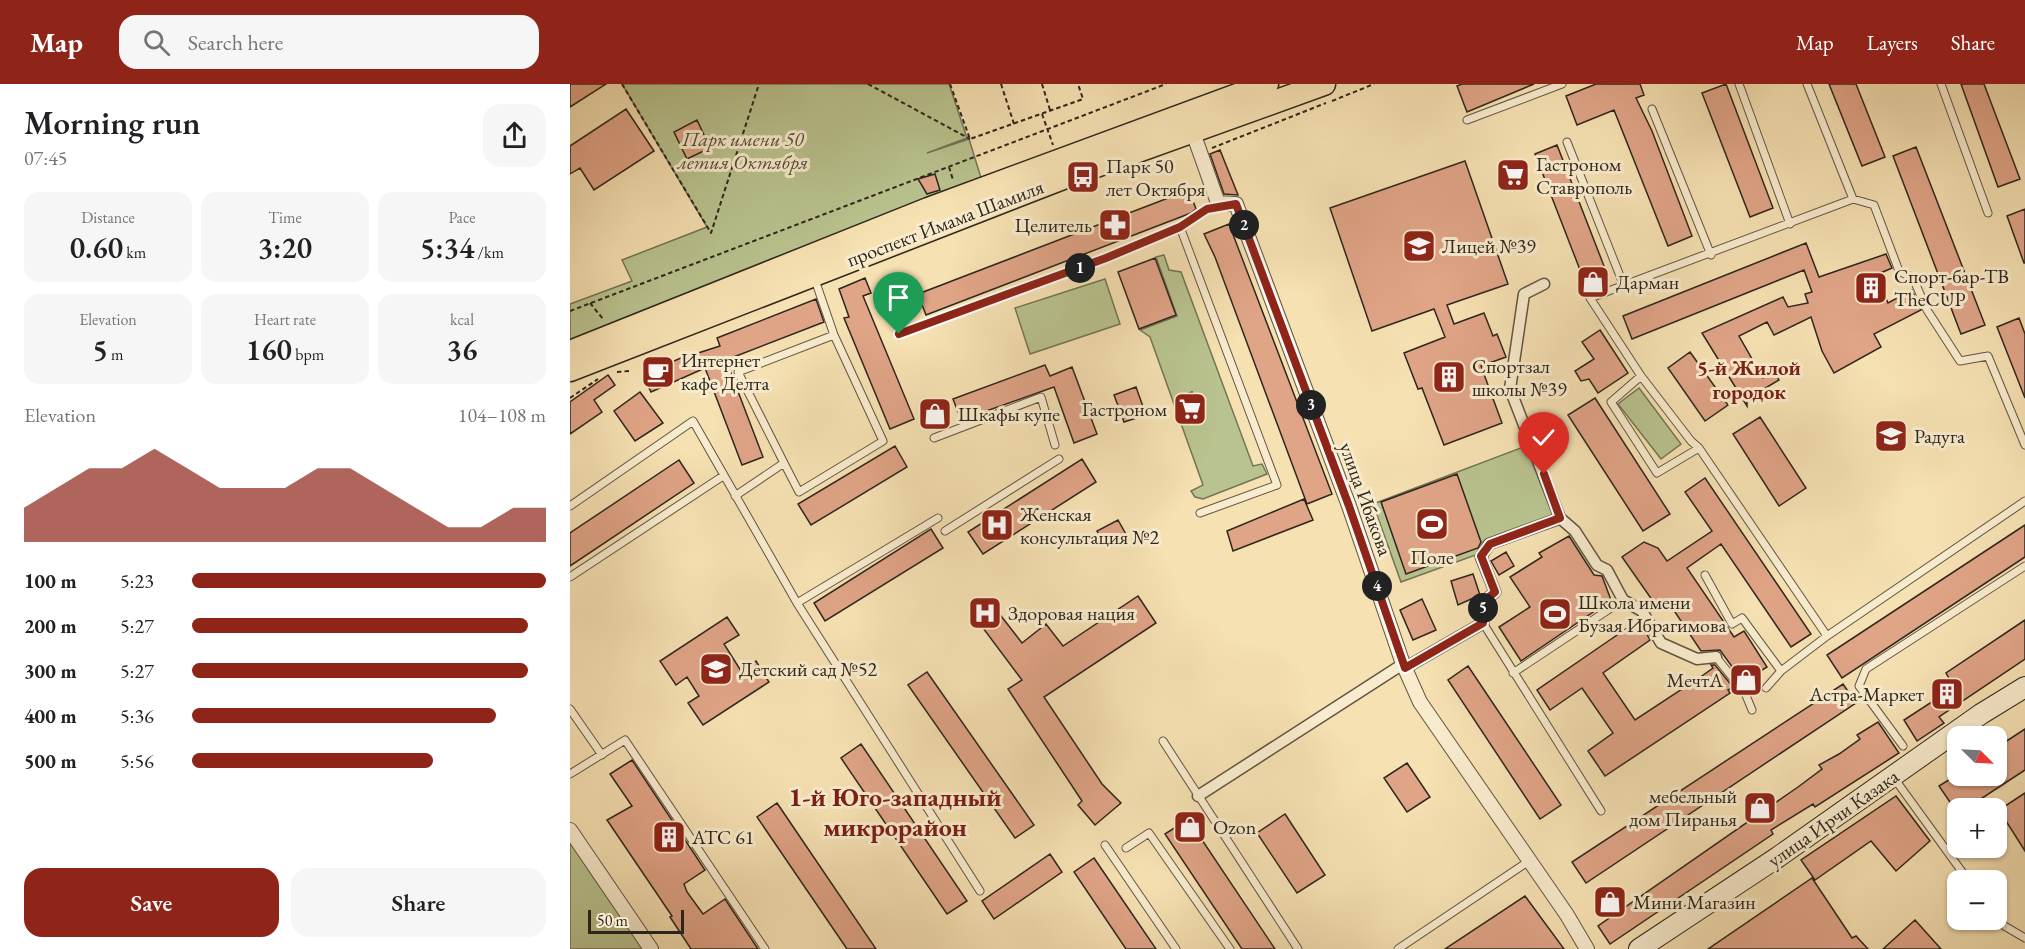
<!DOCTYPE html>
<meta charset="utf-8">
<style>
:root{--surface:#fff;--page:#f6f6f6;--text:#202124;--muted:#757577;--accent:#8f2418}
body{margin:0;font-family:"EB Garamond",serif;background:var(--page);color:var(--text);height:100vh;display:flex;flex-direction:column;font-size:22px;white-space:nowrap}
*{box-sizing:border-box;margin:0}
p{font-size:20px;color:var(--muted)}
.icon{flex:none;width:33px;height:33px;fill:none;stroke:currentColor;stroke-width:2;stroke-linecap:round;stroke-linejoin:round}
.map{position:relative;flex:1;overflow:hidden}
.side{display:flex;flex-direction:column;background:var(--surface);width:570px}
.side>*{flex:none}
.needle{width:39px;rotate:114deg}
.tools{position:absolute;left:1377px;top:642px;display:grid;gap:12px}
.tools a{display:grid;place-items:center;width:60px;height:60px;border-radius:12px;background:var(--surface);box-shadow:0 2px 4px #0004;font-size:30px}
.scale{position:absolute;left:18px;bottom:15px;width:96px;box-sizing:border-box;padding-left:6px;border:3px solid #2e261d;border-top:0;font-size:16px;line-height:21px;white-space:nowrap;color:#2e261d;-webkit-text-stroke:4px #f9ecce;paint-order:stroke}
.pin{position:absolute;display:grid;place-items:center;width:51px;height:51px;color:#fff;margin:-62px -26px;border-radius:50% 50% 50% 0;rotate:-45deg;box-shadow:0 0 6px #0007}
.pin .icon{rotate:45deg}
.km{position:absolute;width:30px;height:30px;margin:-15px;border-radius:50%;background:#222;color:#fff;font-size:16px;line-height:30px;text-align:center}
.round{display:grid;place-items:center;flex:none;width:63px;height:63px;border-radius:18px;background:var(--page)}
.overview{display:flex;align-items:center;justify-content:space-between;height:102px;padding:0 24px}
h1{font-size:33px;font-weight:600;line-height:45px}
.figures{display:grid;grid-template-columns:repeat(3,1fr);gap:9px;height:102px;padding:6px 24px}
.figures div{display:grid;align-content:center;border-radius:15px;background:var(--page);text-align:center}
.figures b{font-size:30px;font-weight:600}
.figures small{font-size:16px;font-weight:400}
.figures p{font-size:16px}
.chart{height:168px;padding:12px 24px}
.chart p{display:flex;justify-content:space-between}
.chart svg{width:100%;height:108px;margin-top:6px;fill:var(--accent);opacity:.7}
.action{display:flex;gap:12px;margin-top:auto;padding:12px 24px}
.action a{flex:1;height:69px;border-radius:18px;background:var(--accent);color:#fff;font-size:24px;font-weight:600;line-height:69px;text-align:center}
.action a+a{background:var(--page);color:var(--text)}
ul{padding:0 24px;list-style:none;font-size:20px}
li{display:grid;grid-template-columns:96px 72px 1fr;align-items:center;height:45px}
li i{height:15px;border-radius:8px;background:var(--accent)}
header{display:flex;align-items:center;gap:36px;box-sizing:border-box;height:84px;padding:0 30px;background:var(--accent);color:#fff}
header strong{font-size:28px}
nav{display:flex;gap:33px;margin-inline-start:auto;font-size:21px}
.search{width:420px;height:54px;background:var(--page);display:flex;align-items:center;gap:15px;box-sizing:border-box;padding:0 21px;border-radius:18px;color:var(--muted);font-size:22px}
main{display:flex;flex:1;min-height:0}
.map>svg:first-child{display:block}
.green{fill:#b9c38f;stroke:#747456;stroke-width:1.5}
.building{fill:#e0a487;stroke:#2e261d;stroke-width:1.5}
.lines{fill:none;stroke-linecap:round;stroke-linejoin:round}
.service-casing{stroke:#605542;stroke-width:9}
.pedestrian-casing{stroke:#605542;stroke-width:13}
.minor-casing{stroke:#605542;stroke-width:16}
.secondary-casing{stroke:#2e261d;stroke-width:22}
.primary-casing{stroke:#2e261d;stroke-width:25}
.path{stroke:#2e261d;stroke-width:2;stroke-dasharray:4.5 3;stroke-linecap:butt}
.service{stroke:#f9ecce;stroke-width:7}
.pedestrian{stroke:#f9ecce;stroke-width:10}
.minor{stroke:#f9ecce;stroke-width:14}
.secondary{stroke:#f9ecce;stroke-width:20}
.primary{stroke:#f6e1b3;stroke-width:22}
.route-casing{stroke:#fff;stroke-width:12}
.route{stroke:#8f2418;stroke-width:8}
.labels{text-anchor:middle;stroke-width:6;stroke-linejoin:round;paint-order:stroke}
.park-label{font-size:20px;font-style:italic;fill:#514d3a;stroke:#f9ecce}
.poi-label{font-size:20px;fill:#2e261d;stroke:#f9ecce;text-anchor:start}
.street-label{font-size:20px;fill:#2e261d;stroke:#f9ecce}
.neighbourhood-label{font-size:21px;font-weight:bold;fill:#7a1f14;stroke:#f9ecce}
.district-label{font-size:26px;font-weight:bold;fill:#7a1f14;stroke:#f9ecce}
</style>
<header>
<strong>Map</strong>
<div class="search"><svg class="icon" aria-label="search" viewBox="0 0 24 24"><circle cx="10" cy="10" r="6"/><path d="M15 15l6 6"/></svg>Search here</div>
<nav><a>Map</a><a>Layers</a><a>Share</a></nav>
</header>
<main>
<section class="side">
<div class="overview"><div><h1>Morning run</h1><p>07:45</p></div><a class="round"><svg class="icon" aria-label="share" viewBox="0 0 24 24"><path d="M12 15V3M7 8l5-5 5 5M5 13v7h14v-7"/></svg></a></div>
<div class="figures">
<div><p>Distance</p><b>0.60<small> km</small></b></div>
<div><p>Time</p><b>3:20</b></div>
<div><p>Pace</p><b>5:34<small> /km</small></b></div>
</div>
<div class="figures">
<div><p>Elevation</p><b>5<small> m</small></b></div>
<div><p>Heart rate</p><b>160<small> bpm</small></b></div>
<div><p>kcal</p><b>36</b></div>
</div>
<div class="chart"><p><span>Elevation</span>104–108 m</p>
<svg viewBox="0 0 160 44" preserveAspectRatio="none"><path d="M0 44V30L10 22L20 14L30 14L40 6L50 14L60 22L70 22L80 22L90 14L100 14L110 22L120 30L130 38L140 38L150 30L160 30V44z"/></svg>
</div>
<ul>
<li><b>100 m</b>5:23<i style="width:100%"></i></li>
<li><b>200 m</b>5:27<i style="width:95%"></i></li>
<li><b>300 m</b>5:27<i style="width:95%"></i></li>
<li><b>400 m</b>5:36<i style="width:86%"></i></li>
<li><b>500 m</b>5:56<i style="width:68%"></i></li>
</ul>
<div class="action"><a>Save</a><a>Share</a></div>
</section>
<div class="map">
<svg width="1455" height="865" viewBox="0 0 1455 865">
<rect width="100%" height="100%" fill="#f6e1b3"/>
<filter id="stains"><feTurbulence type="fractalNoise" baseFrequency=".00333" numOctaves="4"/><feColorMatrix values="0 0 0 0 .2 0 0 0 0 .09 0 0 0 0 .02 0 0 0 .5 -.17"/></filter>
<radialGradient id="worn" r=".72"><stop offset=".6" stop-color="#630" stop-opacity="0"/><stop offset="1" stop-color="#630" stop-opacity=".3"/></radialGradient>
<path class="green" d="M52 0H379L397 54 357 69 399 55 412 97 74 229 0 256V220L62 197 52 176 137 143Z
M594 171 599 186 611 188 683 382 692 380 697 390 633 415 625 413 621 407 633 401 580 253 570 246 607 232 586 173Z
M535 195 550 240 460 270 445 224Z
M1069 304 1111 360 1091 375 1048 320Z
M964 359 997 438 831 498 803 420Z
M0 756 75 865H0Z"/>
<path class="building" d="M0 0H36L0 23Z
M892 0H964L897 28 887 2Z
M1026 0H1070L1074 11 1066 14 1082 47 1122 152 1098 162 1044 26 1007 41 996 12Z
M1156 0 1203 124 1180 133 1132 9Z
M1259 0H1286L1315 73 1292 82Z
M1391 0H1414L1450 95 1428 103Z
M56 25 84 67 24 106 10 84 0 90V62Z
M127 36 140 64 117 75 104 48Z
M987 61 1034 182 1012 191 965 70Z
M1346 63 1415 241 1391 250 1323 72Z
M650 66 668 111 654 110 640 70Z
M895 77 938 200 877 221 884 240 914 229 923 252 927 250 936 273 911 282 932 339 874 361 852 304 848 305 834 269 875 253 864 225 802 247 760 124Z
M365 90 370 106 357 110 348 95Z
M619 106 626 125 621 129 356 231 348 210Z
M1455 125V179H1454L1437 132Z
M659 140 762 410 737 420 645 173 634 150Z
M1236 159 1249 193 1316 170 1322 184 1306 191 1318 219 1342 206 1351 226 1304 250 1311 263 1264 289 1252 267 1241 233 1204 251 1197 238 1169 252 1193 294 1204 287 1209 296 1177 315V322L1132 249 1213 213 1218 223 1238 219 1235 210 1242 208 1234 186 1062 255 1053 232Z
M585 174 606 231 569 245 548 188Z
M295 194 301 209 293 212 344 335 320 345 274 234 279 233 269 205Z
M246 215 254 238 156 276 193 373 172 381 135 284 81 308 73 291 124 268 125 270 150 262 147 254Z
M1449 234 1455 250V314L1427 243Z
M1030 246 1058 289 1028 309 1019 295 1011 297 1005 287 1024 275 1012 258Z
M1120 268 1158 321 1135 337 1098 284Z
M475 281 480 292 502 283 527 350 504 359 484 303 391 336 383 315Z
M38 291 45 301 24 316 32 328 0 350V318Z
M566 303 576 331 554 338 544 311Z
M70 308 93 339 65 357 44 327Z
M622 308 632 329 616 336 606 315Z
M1025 314 1100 430 1073 447 998 331Z
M1190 333 1236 404 1209 422 1163 350Z
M325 362 337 383 241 441 228 420Z
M512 375 526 398 413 470 398 448Z
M109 376 124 399 0 482V449Z
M887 390 911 458 908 464 836 490 811 418Z
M1135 394 1241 550 1221 563 1151 460 1117 484 1164 553 1174 547 1197 583 1173 598 1150 566 1131 567 1097 516 1087 523 1052 473 1074 458 1088 464 1097 477 1142 447 1115 408Z
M734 415 743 436 663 467 657 447Z
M548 436 557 452 536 464 527 447Z
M1455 441V473L1272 594 1257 571Z
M361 445 373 464 255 537 244 519Z
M999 452 1024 491 1032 492 1041 516 951 577 929 543 960 523 940 493 972 473 969 469Z
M936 468 944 482 929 491 921 477Z
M903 490 910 511 888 521 881 497Z
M568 512 586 539 474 613 532 700 551 719 525 741 508 721 512 717 438 605 452 596 404 532 421 519 452 559 476 540 493 562Z
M852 515 866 546 843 556 830 526Z
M157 533 169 551 154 560 171 587 186 577 199 598 133 641 118 619 129 612 117 593 106 601 90 577Z
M1069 536 1080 556 1033 589 1065 636 1129 594 1143 584 1141 581H1145L1163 603 1158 606 1160 609 1035 692 1018 667 1043 649 1012 604 980 626 967 606Z
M1455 536V575L1369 633 1374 639 1347 657 1334 636 1371 612 1367 605 1380 596 1376 589Z
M898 582 991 721 970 735 878 596Z
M357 588 464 741 445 754 338 601Z
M1273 600 1286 619 1016 799 1002 778Z
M1308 638 1329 669 1245 723 1243 720 1201 746 1203 750 1040 860 1028 842 1228 703 1252 685 1249 681 1269 670 1290 655 1287 651Z
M1455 645V686L1397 724H1384L1369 702 1385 692H1426V664Z
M291 660 397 817 377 830 271 674Z
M62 676 135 786 114 800 117 808 133 830 155 815 188 865H121L100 833 102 832 37 736 62 722 40 690Z
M837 679 860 713 837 728 814 694Z
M1455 709V767L1429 726Z
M1326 712 1360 757 1326 787 1301 757 1245 796 1231 776Z
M207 719 306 865H277L187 733Z
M715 730 755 791 727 809 687 749Z
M618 735 705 865H672L595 750Z
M480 770 492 788 424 835 412 817Z
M524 774 586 865H556L504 788Z
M1242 794 1282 854 1286 852 1298 865H1138Z
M955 812 994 865H875Z
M1345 836 1371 865H1313Z"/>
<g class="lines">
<g class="service-casing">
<path id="service" d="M1169 0 1220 140
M1237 0 1283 115
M1371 0 1418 129
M1082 25 1141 171
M897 36 992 0
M997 58 1054 202
M610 143 707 401 630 429
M329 250 536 174 610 143 637 125 652 122
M1071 292 1041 318 1087 389 1129 364
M364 354 471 313 485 361
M1455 361 1418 272 1390 277 1357 226 1343 194 1329 187 1304 121 1283 115 1020 214 1071 292 1121 357 1129 364 1257 552 1455 417
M214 379 168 288 264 251
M165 412 214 379 229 408 313 357 264 251 244 193
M0 422 123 337 227 519 368 434
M375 447 489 375
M1135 491 1162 540 1172 534 1211 587
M0 493 153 392
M227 519 410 807
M913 539 1031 727
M1146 573 1175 609 1182 626
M943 589 1053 516
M1196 604 1211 587 1257 552
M0 625 32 671
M593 657 728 865
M1333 662 1289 602 1296 585 1455 482
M0 690 55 656 195 865
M1324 694 1398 796
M535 761 606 865
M556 764 579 749 660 865
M1426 833 1431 840 1455 854
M828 865 959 777"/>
</g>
<g class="pedestrian-casing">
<path id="pedestrian" d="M990 434 1005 447 1027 481 1037 486 1053 516 1072 527 1091 559 1127 575 1146 573
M835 584 913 539 912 519 925 508 911 473 919 460 990 434 940 305 954 210 974 200
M628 712 833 580"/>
</g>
<g class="minor-casing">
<path id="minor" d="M621 43 648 119 666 120 779 422 833 580 850 618 997 831 1017 865
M0 746 81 865"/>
</g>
<g class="secondary-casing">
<path id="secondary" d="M1069 865 1208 773 1411 630 1455 603"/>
</g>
<g class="primary-casing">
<path id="primary" d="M0 268 358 125 697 0
M0 286 493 94 754 0"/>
</g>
<path class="path" d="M52 0 141 149 189 0
M298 0 400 55
M380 0 400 55 513 15 508 0
M431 0 444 40
M472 0 480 26
M762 17 804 0
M472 30 483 61
M642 64 756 19
M379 83 383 96
M20 219 33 235
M0 227 596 0
M47 288 59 287
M0 314 28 295"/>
<use href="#service" class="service"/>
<use href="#pedestrian" class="pedestrian"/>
<use href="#minor" class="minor"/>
<use href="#secondary" class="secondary"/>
<use href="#primary" class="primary"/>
</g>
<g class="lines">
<g class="route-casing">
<path id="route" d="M329 250 536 174 610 143 637 125 666 120 779 422 835 584 913 539 912 519 925 508 911 472 920 460 990 434 974 390"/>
</g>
<use href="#route" class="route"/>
</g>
<defs>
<g id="supermarket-square" transform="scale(1.725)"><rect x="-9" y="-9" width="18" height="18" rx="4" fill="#8f2418" stroke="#f9ecce"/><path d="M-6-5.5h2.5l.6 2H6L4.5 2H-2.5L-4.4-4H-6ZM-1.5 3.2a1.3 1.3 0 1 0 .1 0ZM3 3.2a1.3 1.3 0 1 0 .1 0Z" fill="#fff"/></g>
<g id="bus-square" transform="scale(1.725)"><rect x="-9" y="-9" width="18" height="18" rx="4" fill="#8f2418" stroke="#f9ecce"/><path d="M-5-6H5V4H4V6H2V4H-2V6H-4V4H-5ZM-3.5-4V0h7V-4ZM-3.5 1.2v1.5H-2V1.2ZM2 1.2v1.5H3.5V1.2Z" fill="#fff"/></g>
<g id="pharmacy-square" transform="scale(1.725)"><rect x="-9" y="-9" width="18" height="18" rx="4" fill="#8f2418" stroke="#f9ecce"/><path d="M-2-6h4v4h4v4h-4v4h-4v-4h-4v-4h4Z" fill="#fff"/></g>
<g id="school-square" transform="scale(1.725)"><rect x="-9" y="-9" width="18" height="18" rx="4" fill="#8f2418" stroke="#f9ecce"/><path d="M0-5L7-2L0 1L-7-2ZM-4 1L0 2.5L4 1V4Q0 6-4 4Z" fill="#fff"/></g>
<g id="shop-square" transform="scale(1.725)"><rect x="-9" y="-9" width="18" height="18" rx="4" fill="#8f2418" stroke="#f9ecce"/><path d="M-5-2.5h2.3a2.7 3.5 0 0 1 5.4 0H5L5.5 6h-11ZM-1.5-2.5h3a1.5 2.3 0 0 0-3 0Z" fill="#fff"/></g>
<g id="building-square" transform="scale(1.725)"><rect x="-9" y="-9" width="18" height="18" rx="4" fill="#8f2418" stroke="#f9ecce"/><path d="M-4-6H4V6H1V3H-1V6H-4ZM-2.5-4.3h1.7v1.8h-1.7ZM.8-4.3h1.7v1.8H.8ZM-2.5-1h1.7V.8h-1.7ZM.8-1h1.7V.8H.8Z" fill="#fff"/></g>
<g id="cafe-square" transform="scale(1.725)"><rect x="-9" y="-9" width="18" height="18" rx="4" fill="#8f2418" stroke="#f9ecce"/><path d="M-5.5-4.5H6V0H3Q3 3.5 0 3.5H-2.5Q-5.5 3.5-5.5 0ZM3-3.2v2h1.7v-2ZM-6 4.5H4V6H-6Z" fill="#fff"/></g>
<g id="stadium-square" transform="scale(1.725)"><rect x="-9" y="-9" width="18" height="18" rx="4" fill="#8f2418" stroke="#f9ecce"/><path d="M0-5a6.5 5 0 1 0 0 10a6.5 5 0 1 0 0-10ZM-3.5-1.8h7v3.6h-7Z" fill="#fff"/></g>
<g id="hospital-square" transform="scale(1.725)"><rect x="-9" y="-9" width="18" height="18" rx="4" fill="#8f2418" stroke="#f9ecce"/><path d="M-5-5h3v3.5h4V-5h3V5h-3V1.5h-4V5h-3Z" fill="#fff"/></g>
</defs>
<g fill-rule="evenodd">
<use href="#supermarket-square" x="943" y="91"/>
<use href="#bus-square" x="513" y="93"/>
<use href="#pharmacy-square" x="545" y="141"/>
<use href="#school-square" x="849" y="162"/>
<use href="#shop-square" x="1023" y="198"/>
<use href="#building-square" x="1301" y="204"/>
<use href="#cafe-square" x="88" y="288"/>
<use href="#building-square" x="879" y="293"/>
<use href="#supermarket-square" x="620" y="325"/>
<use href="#shop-square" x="365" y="330"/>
<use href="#school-square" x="1321" y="352"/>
<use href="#stadium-square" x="862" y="440"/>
<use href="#hospital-square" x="427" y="441"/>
<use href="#hospital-square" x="415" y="529"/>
<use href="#stadium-square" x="985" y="530"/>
<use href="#school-square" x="146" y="585"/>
<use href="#shop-square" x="1176" y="596"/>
<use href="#building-square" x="1377" y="610"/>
<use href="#shop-square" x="1190" y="724"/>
<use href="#shop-square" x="620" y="743"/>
<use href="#building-square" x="99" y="753"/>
<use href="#shop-square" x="1040" y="818"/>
</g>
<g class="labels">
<g class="park-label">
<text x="173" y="62">Парк имени 50<tspan x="173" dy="23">летия Октября</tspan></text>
</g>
<g class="poi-label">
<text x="966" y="87">Гастроном<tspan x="966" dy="23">Ставрополь</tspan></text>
<text x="536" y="89">Парк 50<tspan x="536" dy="23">лет Октября</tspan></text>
<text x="522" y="148" text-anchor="end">Целитель</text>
<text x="872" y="169">Лицей №39</text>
<text x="1324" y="199">Спорт-бар-ТВ<tspan x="1324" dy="23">TheCUP</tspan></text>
<text x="1046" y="205">Дарман</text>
<text x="111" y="283">Интернет<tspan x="111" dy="23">кафе Делта</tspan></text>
<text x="902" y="289">Спортзал<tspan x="902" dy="23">школы №39</tspan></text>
<text x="597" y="332" text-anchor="end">Гастроном</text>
<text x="388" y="337">Шкафы купе</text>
<text x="1344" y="359">Радуга</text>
<text x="450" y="437">Женская<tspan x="450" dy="23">консультация №2</tspan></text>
<text x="862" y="480" text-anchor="middle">Поле</text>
<text x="1008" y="525">Школа имени<tspan x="1008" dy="23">Бузая Ибрагимова</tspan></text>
<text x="438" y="536">Здоровая нация</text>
<text x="169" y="592">Детский сад №52</text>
<text x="1153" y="603" text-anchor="end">МечтА</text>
<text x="1354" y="617" text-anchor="end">Астра-Маркет</text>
<text x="1167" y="719" text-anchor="end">мебельный<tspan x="1167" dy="23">дом Пиранья</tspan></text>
<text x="643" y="750">Ozon</text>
<text x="122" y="760">АТС 61</text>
<text x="1063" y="825">Мини Магазин</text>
</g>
<g class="street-label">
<text transform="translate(375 139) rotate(-21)" y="7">проспект Имама Шамиля</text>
<text transform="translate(796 415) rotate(70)" y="7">улица Ибакова</text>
<text transform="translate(1263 734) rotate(-35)" y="7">улица Ирчи Казака</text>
</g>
<g class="neighbourhood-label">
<text x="1179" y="291">5-й Жилой<tspan x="1179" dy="24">городок</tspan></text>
</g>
<g class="district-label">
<text x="325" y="722">1-й Юго-западный<tspan x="325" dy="30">микрорайон</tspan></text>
</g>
</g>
<rect width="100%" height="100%" filter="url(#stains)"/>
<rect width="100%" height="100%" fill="url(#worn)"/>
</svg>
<div class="tools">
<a><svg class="needle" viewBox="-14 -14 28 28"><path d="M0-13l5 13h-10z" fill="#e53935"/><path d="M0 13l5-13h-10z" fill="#757577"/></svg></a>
<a>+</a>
<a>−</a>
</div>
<div class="scale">50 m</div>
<div class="pin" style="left:329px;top:250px;background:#1e9e55"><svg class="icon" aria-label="arrive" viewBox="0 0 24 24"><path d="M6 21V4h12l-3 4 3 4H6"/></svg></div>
<div class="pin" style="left:974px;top:390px;background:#d93025"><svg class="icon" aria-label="check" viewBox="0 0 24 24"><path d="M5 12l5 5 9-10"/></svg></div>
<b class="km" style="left:510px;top:184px">1</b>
<b class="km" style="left:674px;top:141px">2</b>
<b class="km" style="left:741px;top:321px">3</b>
<b class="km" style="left:807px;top:502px">4</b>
<b class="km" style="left:913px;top:524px">5</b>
</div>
</main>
